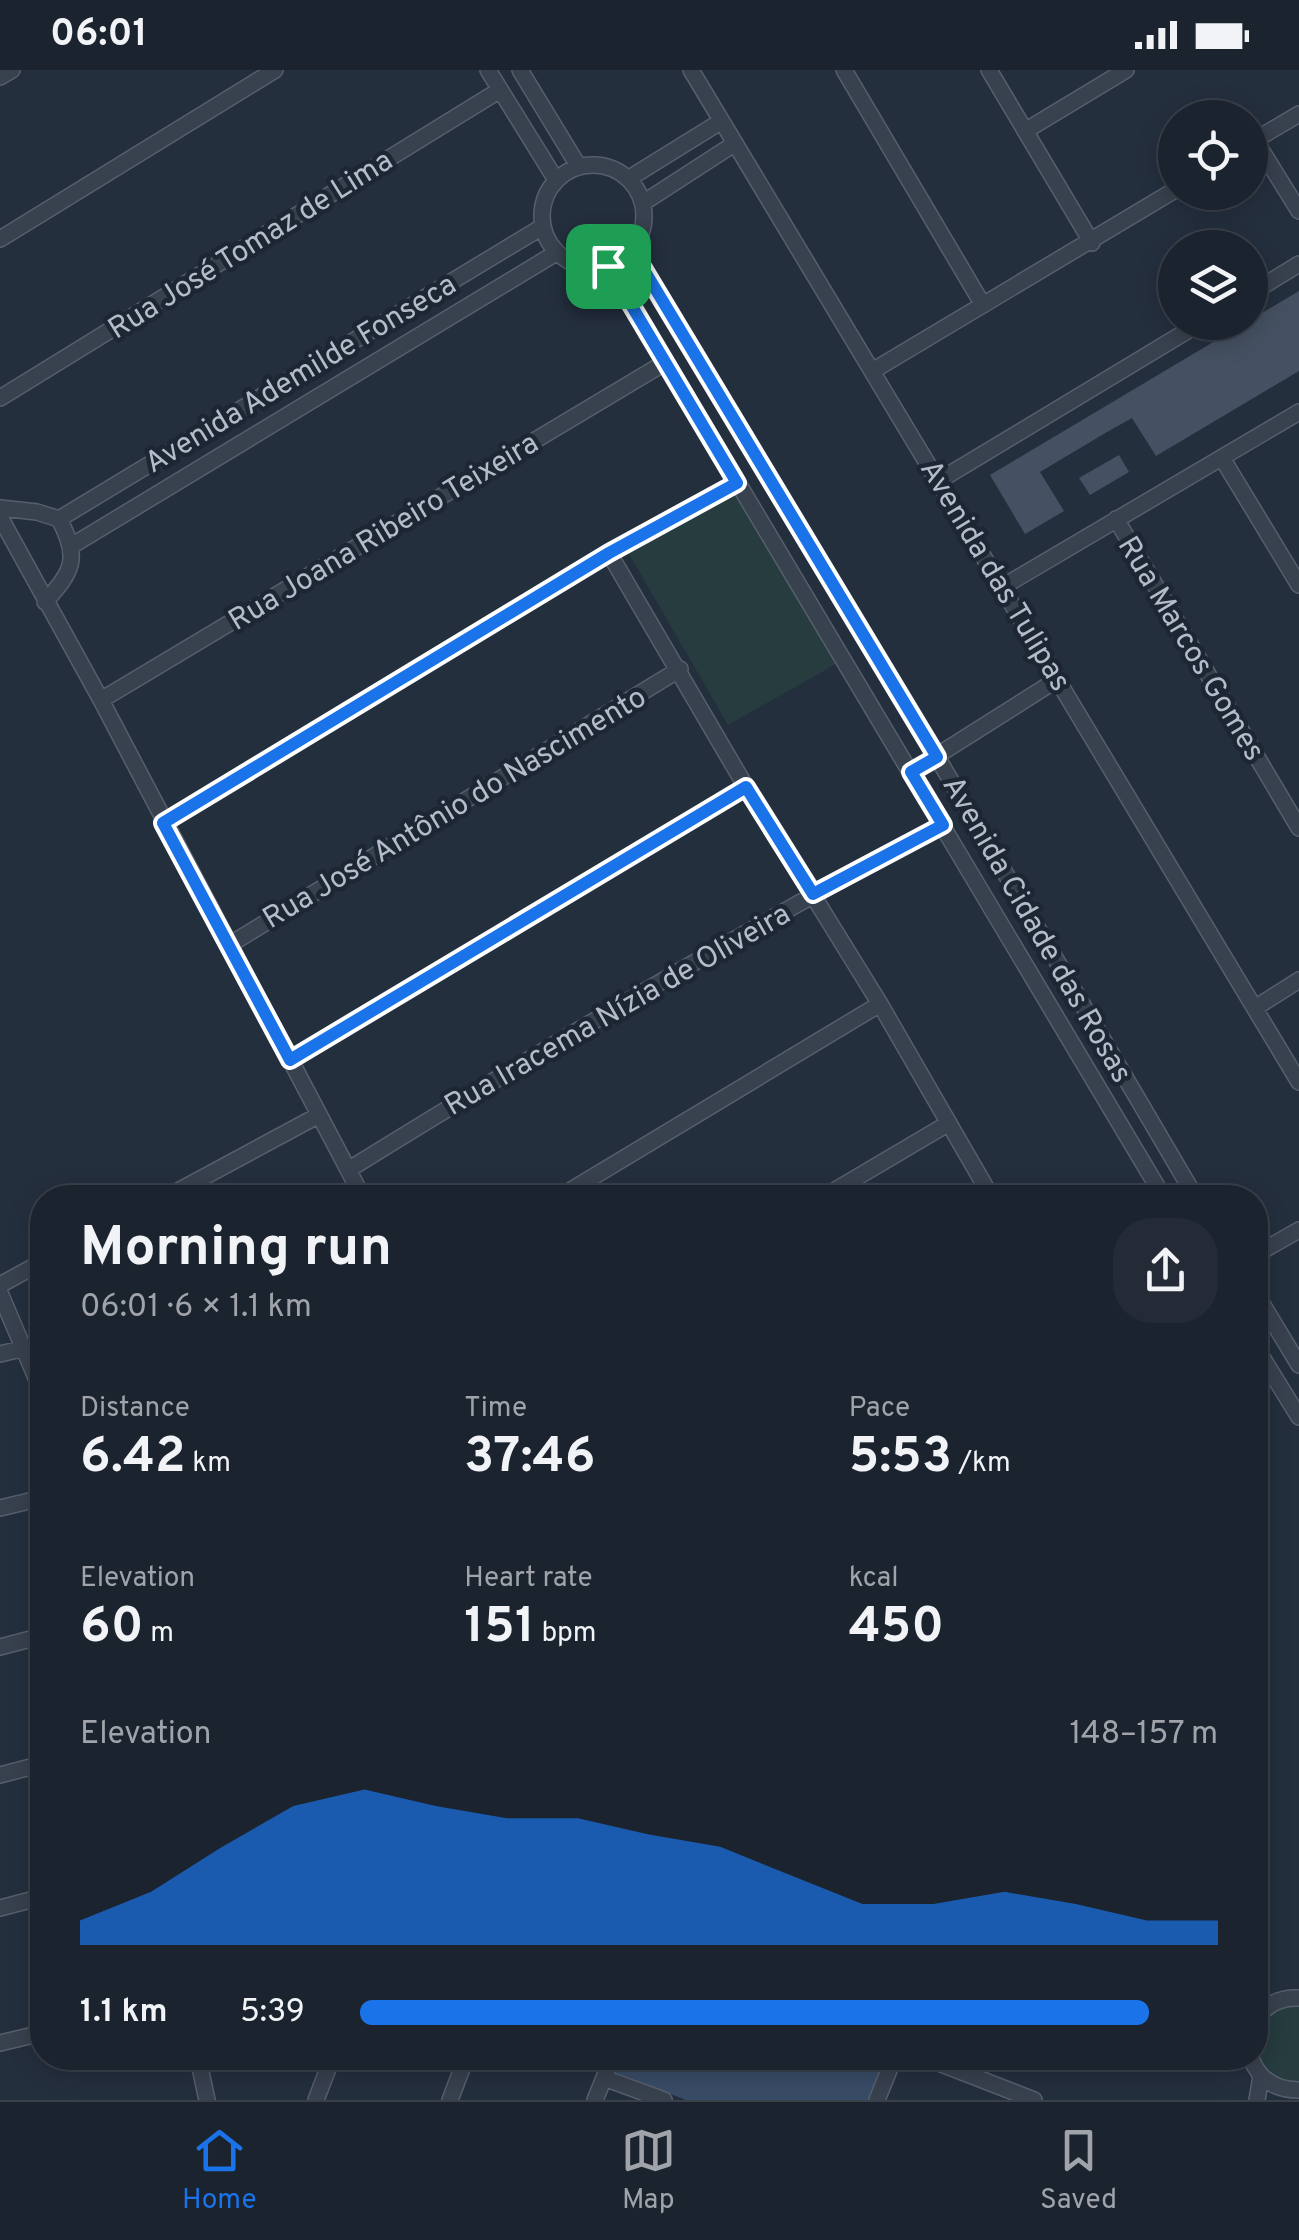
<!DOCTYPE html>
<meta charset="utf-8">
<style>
:root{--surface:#1b232e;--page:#242b36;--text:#f1f3f6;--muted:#a0a4aa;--line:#39404a;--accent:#1a73e8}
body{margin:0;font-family:Overpass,sans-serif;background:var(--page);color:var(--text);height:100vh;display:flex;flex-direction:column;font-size:38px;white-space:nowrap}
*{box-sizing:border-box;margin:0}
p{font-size:32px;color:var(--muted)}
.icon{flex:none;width:55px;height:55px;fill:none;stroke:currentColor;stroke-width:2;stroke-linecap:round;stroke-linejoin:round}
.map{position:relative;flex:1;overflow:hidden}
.drawer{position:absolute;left:30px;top:1115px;width:1238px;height:885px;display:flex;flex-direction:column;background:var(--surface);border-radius:40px;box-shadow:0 5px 25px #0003,0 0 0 2px var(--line)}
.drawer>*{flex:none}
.tools{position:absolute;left:1158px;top:30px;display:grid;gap:20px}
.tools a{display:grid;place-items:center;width:110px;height:110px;border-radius:50%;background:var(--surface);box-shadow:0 5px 25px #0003,0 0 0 2px var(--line);font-size:50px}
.pin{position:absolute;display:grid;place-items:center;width:85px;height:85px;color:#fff;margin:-42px;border-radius:20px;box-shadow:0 5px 15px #0006}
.round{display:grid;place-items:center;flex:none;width:105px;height:105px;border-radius:40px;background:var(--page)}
.head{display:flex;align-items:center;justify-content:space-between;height:170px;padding:0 50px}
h1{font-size:55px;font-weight:700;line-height:75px}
.stats{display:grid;grid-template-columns:repeat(3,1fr);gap:15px;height:170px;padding:10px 50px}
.stats div{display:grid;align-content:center}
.stats b{font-size:50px;font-weight:700}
.stats small{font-size:28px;font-weight:400}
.stats p{font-size:28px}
.chart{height:280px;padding:20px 50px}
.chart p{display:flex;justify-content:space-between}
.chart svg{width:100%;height:180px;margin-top:10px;fill:var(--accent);opacity:.7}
ul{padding:0 50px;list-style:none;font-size:32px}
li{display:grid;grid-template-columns:160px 120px 1fr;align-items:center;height:75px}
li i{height:25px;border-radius:12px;background:var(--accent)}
.status{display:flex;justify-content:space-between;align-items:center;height:70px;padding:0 50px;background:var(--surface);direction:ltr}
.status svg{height:28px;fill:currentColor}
.tab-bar{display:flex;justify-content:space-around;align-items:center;height:140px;border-top:2px solid var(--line);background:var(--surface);font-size:28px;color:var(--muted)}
.tab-bar a{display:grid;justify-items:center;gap:5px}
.tab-bar .selected{color:var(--accent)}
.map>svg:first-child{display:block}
.green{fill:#263c3f}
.water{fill:#394c67}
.building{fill:#455162}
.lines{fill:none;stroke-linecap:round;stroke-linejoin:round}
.minor-casing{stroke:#565f6c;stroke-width:18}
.minor{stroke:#38414e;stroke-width:15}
.route-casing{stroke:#fff;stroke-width:20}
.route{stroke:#1a73e8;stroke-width:12}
.labels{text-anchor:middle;stroke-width:9;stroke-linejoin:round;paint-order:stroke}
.street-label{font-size:30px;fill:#b4bcc9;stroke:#1d2633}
</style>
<div class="status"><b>06:01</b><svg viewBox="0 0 49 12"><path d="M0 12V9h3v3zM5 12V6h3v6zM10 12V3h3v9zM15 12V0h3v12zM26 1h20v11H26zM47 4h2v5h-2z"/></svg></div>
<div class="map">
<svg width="1299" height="2030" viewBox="0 0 1299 2030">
<rect width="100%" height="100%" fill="#242f3e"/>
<path class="green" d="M735 423 836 594 728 655 628 482Z
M1299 1930V2012C1256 2015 1244 1968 1268 1939Z"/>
<path class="water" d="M621 1988H885L870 2030H686L616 2003Z"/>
<path class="building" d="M1299 221V301L1156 386 1132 348 1107 362 1040 402 1064 441 1025 464 990 405Z
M1119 385 1129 402 1090 425 1079 408Z"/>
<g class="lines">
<g class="minor-casing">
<path id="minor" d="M488 0 556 110
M520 0 579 97
M691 0 1299 1012
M844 0 983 235
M989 0 1092 173
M0 7 12 0
M1025 61 1126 0
M1255 70 1299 141
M1250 73 1299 44
M542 146a51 51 0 1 1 102 0a51 51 0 1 1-102 0Z
M628 109 720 52
M643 133 734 74
M0 169 275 0
M632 181 937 687 1196 1128
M608 195 1164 1128
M1250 224 1299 194
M874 300 1175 120
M0 328 500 20
M1222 388 1299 515
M940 410 1202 252
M0 438 37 442 59 449C80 488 73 501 45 532
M0 447 101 630 363 1128
M59 449 542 157
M1116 449 1299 758
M73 475 556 183
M609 483 746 717 880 934 992 1128
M1004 516 1299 342
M101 630 666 292
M911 702 1058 609
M163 753 609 483 737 413
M229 875 680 599
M1255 938 1299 910
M290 990 746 717
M348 1100C543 979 740 862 943 755
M165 1128 319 1045
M558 1128 880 934
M822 1128 949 1053
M1255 1185 1299 1160
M0 1215 42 1192
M1255 1222 1299 1295
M0 1223 42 1322
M1255 1276 1299 1347
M0 1284 25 1278
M0 1438 42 1428
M0 1577 42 1566
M0 1705 42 1694
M0 1838 42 1827
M1255 1951C1265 1935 1280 1927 1299 1928
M0 1973 42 1963
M198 1988 207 2030
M926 1988 1034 2030
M1251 1988C1259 2010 1276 2020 1299 2020
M604 2008 664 2030
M316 2030 332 1988
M450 2030 466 1988
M595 2030 612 1988
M877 2030 894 1988
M1257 2030 1261 2006"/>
</g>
<use href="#minor" class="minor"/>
</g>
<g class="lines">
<g class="route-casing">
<path id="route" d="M632 180 937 687 911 702 943 755 813 824 746 717 290 990 163 753 609 483 737 413 608 196Z"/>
</g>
<use href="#route" class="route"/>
</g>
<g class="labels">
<g class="street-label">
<text transform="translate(250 174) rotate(-32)" y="10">Rua José Tomaz de Lima</text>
<text transform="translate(300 303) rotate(-31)" y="10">Avenida Ademilde Fonseca</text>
<text transform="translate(383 461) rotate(-31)" y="10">Rua Joana Ribeiro Teixeira</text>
<text transform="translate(996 505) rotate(59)" y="10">Avenida das Tulipas</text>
<text transform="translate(1192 578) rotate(59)" y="10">Rua Marcos Gomes</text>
<text transform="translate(454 737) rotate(-31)" y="10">Rua José Antônio do Nascimento</text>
<text transform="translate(1038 859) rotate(60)" y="10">Avenida Cidade das Rosas</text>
<text transform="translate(617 939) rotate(-30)" y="10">Rua Iracema Nízia de Oliveira</text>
</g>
</g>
</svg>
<div class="tools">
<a><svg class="icon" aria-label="locate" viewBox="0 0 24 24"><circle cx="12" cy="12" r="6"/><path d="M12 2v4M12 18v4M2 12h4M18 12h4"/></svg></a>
<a><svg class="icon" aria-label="layers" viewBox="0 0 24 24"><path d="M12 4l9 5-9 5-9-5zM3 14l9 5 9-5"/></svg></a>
</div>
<div class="pin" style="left:608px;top:196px;background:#1e9e55"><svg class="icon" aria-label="arrive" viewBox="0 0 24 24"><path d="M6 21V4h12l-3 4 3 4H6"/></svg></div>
<section class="drawer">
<div class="head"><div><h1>Morning run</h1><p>06:01 · 6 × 1.1 km</p></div><a class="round"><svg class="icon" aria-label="share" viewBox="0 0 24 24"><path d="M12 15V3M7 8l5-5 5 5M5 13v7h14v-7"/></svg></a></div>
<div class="stats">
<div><p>Distance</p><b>6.42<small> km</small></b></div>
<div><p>Time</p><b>37:46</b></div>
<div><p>Pace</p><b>5:53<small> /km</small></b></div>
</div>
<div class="stats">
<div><p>Elevation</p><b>60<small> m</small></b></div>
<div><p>Heart rate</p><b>151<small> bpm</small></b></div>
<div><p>kcal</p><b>450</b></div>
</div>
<div class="chart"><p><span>Elevation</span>148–157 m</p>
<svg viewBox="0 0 160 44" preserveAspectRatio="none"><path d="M0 44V38L10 31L20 20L30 10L40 6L50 10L60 13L70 13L80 17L90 20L100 27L110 34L120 34L130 31L140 34L150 38L160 38V44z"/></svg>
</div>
<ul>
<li><b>1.1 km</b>5:39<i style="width:92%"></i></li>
</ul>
</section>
</div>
<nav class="tab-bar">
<a class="selected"><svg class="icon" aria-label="home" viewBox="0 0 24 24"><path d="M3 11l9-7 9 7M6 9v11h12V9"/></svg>Home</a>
<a><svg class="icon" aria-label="map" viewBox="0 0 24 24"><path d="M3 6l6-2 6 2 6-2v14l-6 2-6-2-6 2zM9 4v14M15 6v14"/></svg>Map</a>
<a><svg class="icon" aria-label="saved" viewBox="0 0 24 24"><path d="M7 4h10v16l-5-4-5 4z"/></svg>Saved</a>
</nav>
